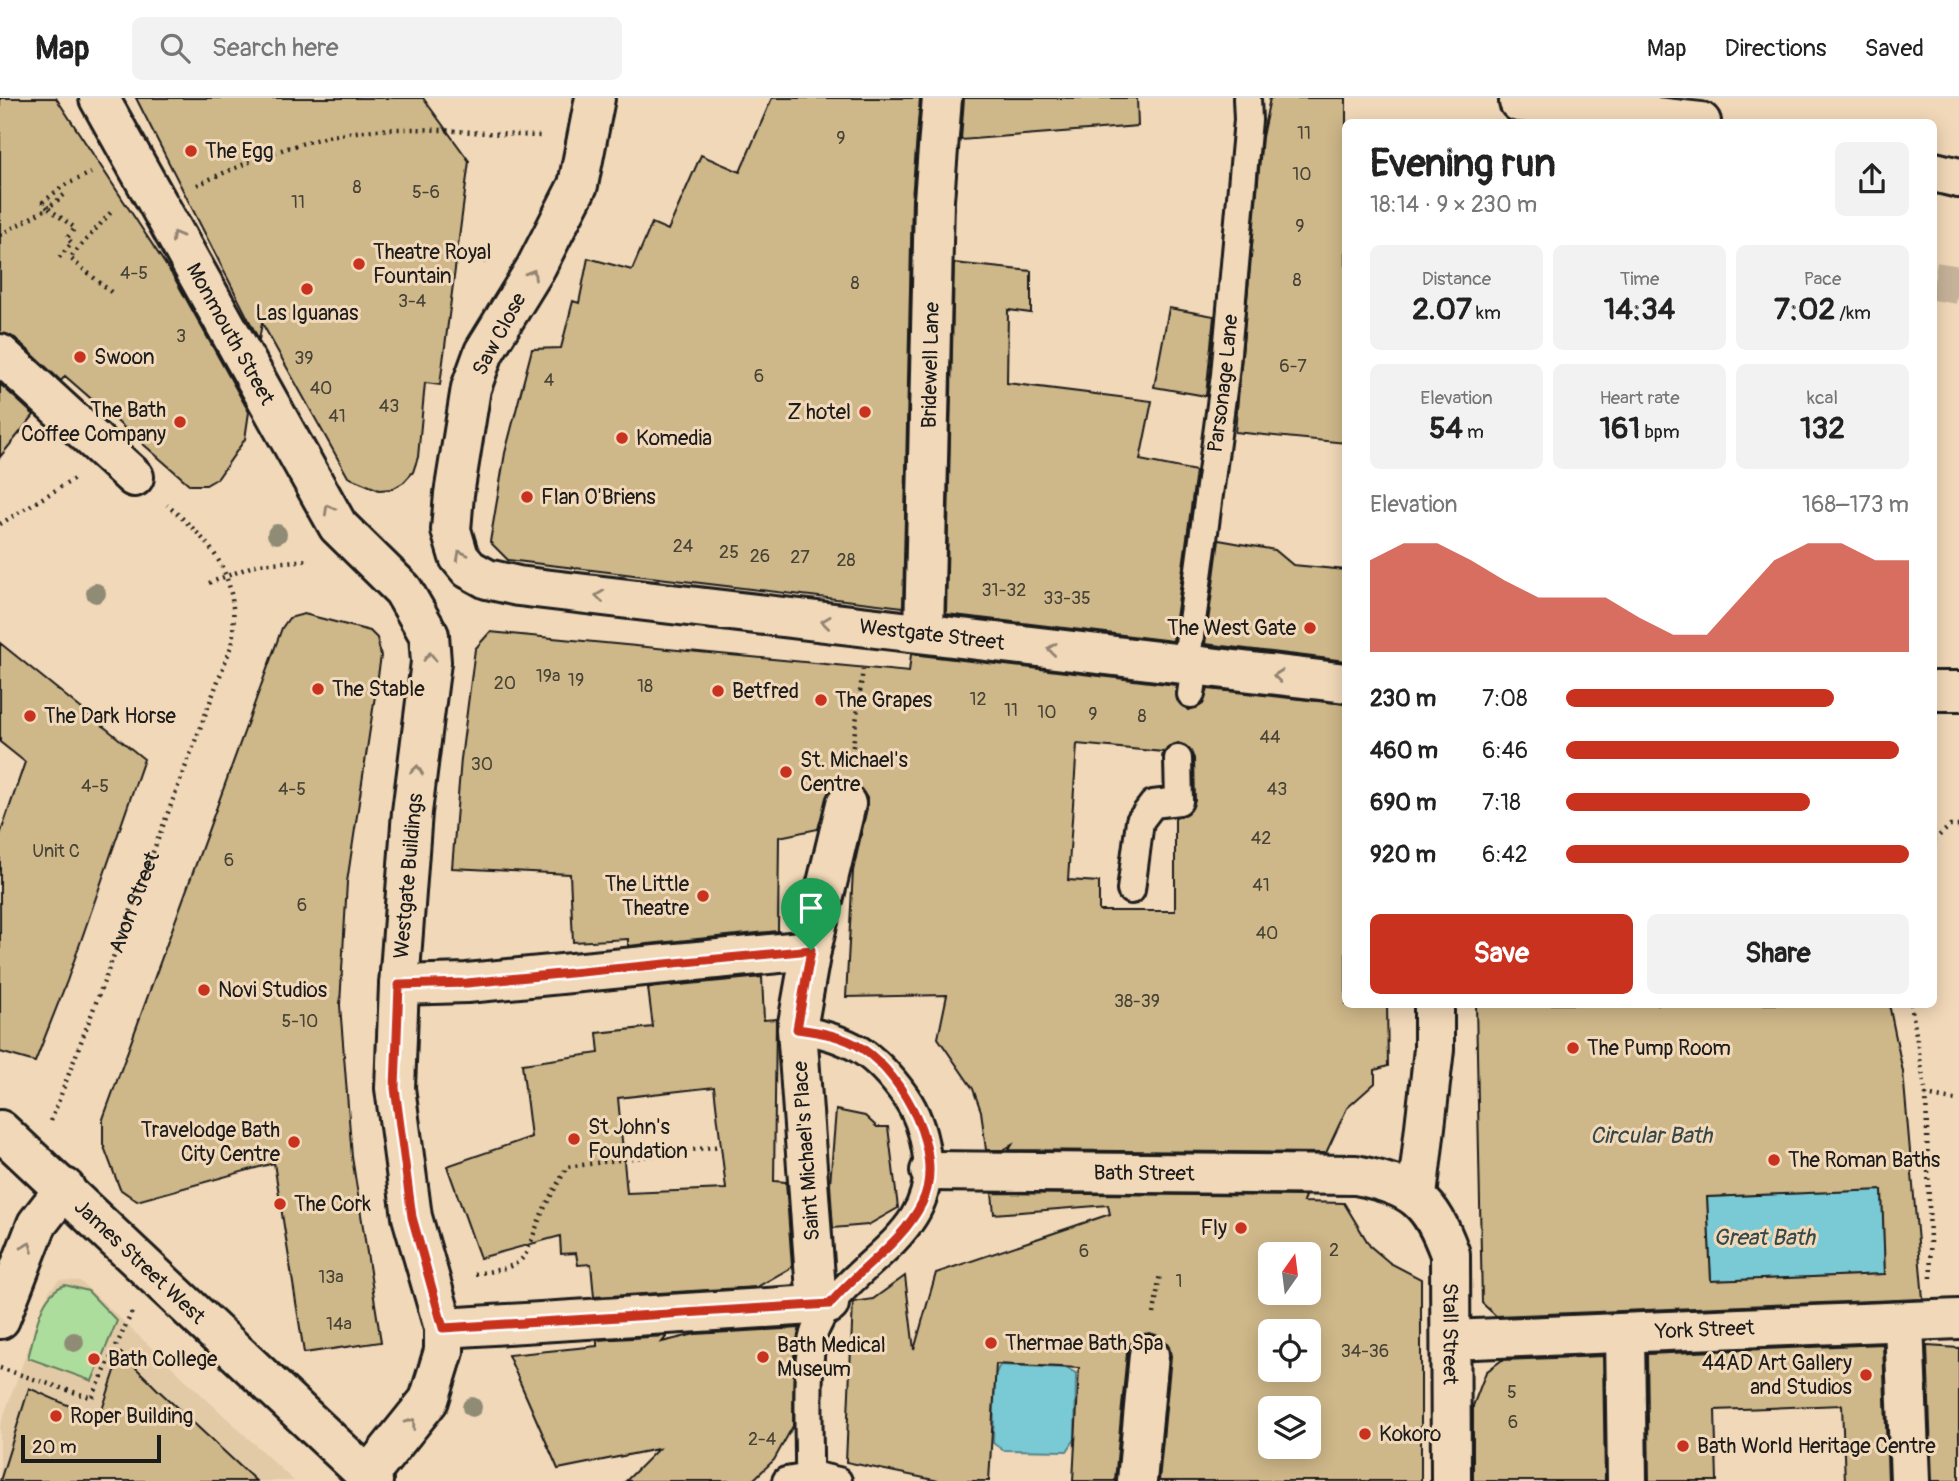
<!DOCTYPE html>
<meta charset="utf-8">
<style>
:root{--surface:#fff;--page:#f2f2f2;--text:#222;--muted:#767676;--line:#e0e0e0;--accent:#c8321e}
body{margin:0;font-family:Pangolin,sans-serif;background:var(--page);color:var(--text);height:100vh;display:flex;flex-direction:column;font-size:26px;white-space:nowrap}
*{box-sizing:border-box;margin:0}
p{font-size:23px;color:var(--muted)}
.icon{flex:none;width:38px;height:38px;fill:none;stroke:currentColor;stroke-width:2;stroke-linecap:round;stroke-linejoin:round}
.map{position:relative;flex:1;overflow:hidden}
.drawer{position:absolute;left:1342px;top:21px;width:595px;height:889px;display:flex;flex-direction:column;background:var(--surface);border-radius:10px;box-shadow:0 4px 18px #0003}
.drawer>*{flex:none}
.needle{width:46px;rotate:14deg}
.tools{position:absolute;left:1258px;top:1144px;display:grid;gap:14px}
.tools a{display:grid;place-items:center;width:63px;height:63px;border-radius:10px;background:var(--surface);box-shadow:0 4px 18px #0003;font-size:35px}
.scale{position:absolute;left:21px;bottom:18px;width:140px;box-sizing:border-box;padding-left:7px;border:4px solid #1c1c1c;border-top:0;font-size:19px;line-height:24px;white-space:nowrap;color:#1c1c1c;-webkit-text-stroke:5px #f1d8b8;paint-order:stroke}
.pin{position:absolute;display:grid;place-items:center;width:60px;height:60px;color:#fff;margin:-72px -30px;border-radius:50% 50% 50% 0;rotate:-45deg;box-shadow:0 0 7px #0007}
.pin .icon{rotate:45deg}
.round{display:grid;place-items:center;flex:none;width:74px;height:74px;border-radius:10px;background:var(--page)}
.overview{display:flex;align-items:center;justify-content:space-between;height:119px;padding:0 28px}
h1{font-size:38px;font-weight:700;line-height:52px}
.figures{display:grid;grid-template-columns:repeat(3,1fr);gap:10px;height:119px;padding:7px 28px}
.figures div{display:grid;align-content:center;border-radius:10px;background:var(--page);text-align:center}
.figures b{font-size:30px;font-weight:700}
.figures small{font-size:19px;font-weight:400}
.figures p{font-size:19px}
.chart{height:196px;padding:14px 28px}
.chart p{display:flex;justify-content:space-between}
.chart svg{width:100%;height:126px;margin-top:7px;fill:var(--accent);opacity:.7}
.button{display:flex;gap:14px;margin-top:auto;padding:14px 28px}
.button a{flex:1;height:80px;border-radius:10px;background:var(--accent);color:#fff;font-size:28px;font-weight:700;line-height:80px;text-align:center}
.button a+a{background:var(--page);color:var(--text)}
ul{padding:0 28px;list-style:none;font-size:23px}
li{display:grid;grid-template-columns:112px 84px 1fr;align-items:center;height:52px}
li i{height:18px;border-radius:9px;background:var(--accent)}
header{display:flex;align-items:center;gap:42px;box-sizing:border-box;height:98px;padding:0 35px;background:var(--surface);border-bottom:2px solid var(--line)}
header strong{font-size:33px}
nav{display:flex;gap:38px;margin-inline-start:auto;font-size:24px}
.search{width:490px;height:63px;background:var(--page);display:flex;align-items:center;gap:18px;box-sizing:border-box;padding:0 24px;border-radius:10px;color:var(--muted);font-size:26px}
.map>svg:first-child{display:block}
.built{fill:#e2caa7}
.green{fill:#acdd9d;stroke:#647c5c;stroke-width:2}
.water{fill:#7acad5;stroke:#54848b;stroke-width:2}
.building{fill:#ceb789;stroke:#1c1c1c;stroke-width:2;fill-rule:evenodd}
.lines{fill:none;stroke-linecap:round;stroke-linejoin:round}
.street-tunnel{stroke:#c6b299;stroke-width:38;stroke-dasharray:38 19;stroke-linecap:butt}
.lane-casing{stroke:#1c1c1c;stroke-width:32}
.street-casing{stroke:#1c1c1c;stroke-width:44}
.secondary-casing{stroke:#1c1c1c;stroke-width:44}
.path{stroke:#1c1c1c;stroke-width:4.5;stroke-dasharray:2 5;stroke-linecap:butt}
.lane{stroke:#f1d8b8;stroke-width:26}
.street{stroke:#f1d8b8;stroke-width:38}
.secondary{stroke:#f1d8b8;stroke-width:38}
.tree{fill:#908b74}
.oneway{stroke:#918372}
.route-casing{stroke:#fff;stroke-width:14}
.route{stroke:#c8321e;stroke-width:9}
.poi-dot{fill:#c8321e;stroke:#f1d8b8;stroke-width:2.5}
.labels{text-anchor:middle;stroke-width:6;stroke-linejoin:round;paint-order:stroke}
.number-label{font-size:18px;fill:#484337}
.poi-label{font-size:21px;fill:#1c1c1c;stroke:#f1d8b8;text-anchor:start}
.street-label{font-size:21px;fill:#1c1c1c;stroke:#f1d8b8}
.water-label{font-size:23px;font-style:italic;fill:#34484a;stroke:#f1d8b8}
</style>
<header>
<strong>Map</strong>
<div class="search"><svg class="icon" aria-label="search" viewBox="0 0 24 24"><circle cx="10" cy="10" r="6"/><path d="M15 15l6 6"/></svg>Search here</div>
<nav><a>Map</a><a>Directions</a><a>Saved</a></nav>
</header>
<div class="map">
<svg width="1959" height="1383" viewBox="0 0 1959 1383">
<rect width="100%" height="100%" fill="#f1d8b8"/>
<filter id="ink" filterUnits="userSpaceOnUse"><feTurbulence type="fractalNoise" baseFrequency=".0143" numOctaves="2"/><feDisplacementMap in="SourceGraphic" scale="14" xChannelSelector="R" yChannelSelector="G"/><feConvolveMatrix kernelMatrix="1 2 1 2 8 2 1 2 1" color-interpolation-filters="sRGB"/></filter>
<g filter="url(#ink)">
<path class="built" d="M59 1182 80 1183 294 1383H0V1328L49 1193Z"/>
<path class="green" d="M65 1187 88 1193 117 1223 92 1283 28 1260C35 1236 39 1195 65 1187Z"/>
<path class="water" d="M1882 1092 1885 1176 1711 1183 1707 1099Z
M1000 1267 1066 1270 1076 1275 1075 1341 1067 1353 1003 1352 993 1345 995 1277Z"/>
<path class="building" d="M0 0H56L175 181 249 314 245 341 218 380 206 387H190L65 278 61 283 15 240 0 235Z
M136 0H423L469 63 440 287 425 285 418 359 413 374 404 384 392 391 379 392 348 379 262 225 259 242Z
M772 0H920L912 101 903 509 508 462 490 444 505 355 532 251 561 250 573 203 579 205 588 160 632 172 652 125 668 132 701 57 740 74Z
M964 0H1137L1138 28 961 42Z
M1270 0H1346V345L1235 334 1262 39Z
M954 165 1031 173V215L1008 212 1007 285 1152 303 1140 362 1196 373 1173 543 946 516Z
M1169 210 1214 218 1206 298 1154 289Z
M0 286 34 317 0 359Z
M1219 442 1275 452 1293 467 1346 472V563L1205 546Z
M304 516 370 533 377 540 381 558 347 784 340 907 352 1059 381 1244 304 1255 274 1065 137 1103 120 1091 103 1046V1021L282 530 289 520Z
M490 534 909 574 911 556 1176 587 1177 602 1189 612 1203 606 1208 591 1346 606V906H1387L1388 968 1375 972V985L1347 1010 1326 1055 1009 1052 1012 1047 1003 1052H986L981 1013 973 991 938 940 947 897 846 899 853 773 867 710V700L861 691 852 685H840L830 691 818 731 779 739 778 833 628 848V841L573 844 570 776 452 770 461 661 475 551ZM1178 645 1186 648 1194 660 1195 703 1188 715 1175 719V813H1099V784L1068 782 1077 646 1163 654 1162 660 1169 648Z
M0 545 144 661 67 883 35 964 0 954V737L25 664 0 644Z
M762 879 764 922 776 921 774 1083 786 1084 792 1169 757 1189 594 1199 591 1166 578 1167 576 1155 561 1156 560 1138 480 1160 447 1068 531 1039 522 966 599 955 597 935 653 929 648 890ZM714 989 726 1091 627 1095 618 1000Z
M1476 906H1889L1903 974 1923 1201 1496 1218 1482 1205ZM1882 1092 1885 1176 1711 1183 1707 1099Z
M836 1012 865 1018 877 1029H888L898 1110 868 1127 833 1130 830 1086Z
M992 1095 1305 1098 1303 1104 1344 1105 1370 1148 1390 1165 1421 1181V1383H1159L1171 1258 1169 1249 1162 1240 1150 1235 1139 1237 1132 1244 1127 1255 1115 1383H1073L1079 1270 996 1266 989 1383H939L846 1364 853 1204 873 1201 905 1178 914 1252 936 1175 1110 1116 1108 1107 994 1116ZM1270 1157H1309V1195H1270ZM1270 1234H1309V1272H1270ZM1270 1311H1309V1349H1270Z
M800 1230 794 1258 793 1328 774 1362 752 1383H626L658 1351 558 1371 508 1257 597 1248V1242L667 1238 662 1244 695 1236Z
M1883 1246 1888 1383H1845L1842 1307 1715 1312 1717 1383H1649L1647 1256Z
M1927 1248 1959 1250V1383H1932Z
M121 1255 157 1291 256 1383H0L29 1290 99 1321Z
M1603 1258 1605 1383H1473V1308L1486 1274 1502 1262Z"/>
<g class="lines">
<path class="street-tunnel" d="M1934 183 1959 187"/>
<g class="lane-casing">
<g id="lane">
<path id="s2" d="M1186 568 1225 277 1248 22 1247 0"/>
<path d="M1191 596 1195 568"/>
<path d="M1131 792 1140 723 1153 706 1179 703 1178 661"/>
<path d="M797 931C850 940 875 955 906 999 917 1015 923 1034 926 1053 941 1141 847 1162 816 1230 804 1255 810 1345 809 1378"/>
<path d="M786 1383 816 1378 838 1383"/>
</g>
</g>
<g class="street-casing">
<g id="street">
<path id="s3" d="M595 0 578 87 535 171 484 254 471 290 454 396 451 432 459 459 469 471 487 481 518 488 1346 585"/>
<path d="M1519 4 1701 24"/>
<path d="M1934 74 1959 80"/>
<path d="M0 256 134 379"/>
<path id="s4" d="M924 535 934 102 942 0"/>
<path d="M1934 593H1959"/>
<path d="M399 887 467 885 811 852"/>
<path id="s5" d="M930 1073 1356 1077C1413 1089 1430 1101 1450 1156L1451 1383"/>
<path d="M1417 1098 1434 951V906"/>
<path d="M817 1207 797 931 811 852 846 706"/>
<path d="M0 1221 37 1126 65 1090"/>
<path d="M1904 1225 1910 1383"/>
<path d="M444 1230 829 1206"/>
<path d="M1625 1235 1627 1383"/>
<path id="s6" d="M1451 1242 1959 1221"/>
<path d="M1137 1383 1149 1257"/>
</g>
</g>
<g class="secondary-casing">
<g id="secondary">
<path id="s7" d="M99 0 338 428 403 492 429 537 431 564 412 714 399 887 395 990 412 1119 444 1230V1253L429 1302 368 1378"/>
<path id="s8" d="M0 1032 373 1383"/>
</g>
</g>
<g class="path">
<path d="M197 87C253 61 313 36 376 32 429 28 488 37 543 38"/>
<path d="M64 97 48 110 43 104 63 88 91 75"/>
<path d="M0 137 48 110 75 130 67 140 72 145 58 161"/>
<path d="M456 158 489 164"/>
<path d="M111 194 70 160 112 113"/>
<path d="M0 426 74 381"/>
<path d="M209 485 258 466 310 462"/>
<path d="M851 663 863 571"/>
<path d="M1934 742 1950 728H1959"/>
<path d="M1911 906 1926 997"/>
<path id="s1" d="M51 1023 232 546C240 479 216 448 167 407"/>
<path d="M475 1176C535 1167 522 1160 543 1113 550 1098 559 1084 567 1069L721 1048"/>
<path d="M1931 1180 1926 997 1959 1003"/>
<path d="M1154 1216 1160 1175"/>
<path d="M0 1270 92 1300 132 1214"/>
</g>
<use href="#lane" class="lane"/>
<use href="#street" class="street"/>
<use href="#secondary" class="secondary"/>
</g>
<g class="tree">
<circle cx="277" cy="436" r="10"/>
<circle cx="96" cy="495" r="10"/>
<circle cx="74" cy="1244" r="10"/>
<circle cx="472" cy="1309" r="10"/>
</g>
<defs><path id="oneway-chevron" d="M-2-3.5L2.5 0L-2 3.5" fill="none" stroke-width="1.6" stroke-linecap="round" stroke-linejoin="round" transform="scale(1.75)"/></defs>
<g class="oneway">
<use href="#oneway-chevron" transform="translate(176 138) rotate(-119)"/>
<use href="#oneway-chevron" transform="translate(532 176) rotate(-59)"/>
<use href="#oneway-chevron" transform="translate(329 411) rotate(-119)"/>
<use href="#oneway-chevron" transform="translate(461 457) rotate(-118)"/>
<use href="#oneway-chevron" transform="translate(600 498) rotate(-173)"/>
<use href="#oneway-chevron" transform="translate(826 524) rotate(-173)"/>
<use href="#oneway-chevron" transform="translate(1052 551) rotate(-173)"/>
<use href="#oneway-chevron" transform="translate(430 559) rotate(-90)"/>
<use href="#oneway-chevron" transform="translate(1278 578) rotate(-174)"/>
<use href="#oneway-chevron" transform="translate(417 672) rotate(-83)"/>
<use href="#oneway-chevron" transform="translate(28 1149) rotate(-69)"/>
<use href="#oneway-chevron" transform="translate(411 1325) rotate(-53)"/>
</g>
</g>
<g class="lines" filter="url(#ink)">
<g class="route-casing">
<path id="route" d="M811 852 797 931C819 934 845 938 863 951 904 979 946 1056 922 1105 901 1147 859 1170 830 1206L443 1230 412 1119 395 990 399 887 467 885Z"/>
</g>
<use href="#route" class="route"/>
</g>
<g class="poi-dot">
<circle cx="191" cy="53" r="7"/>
<circle cx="359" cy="166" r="7"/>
<circle cx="307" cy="191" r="7"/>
<circle cx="80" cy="259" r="7"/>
<circle cx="865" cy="314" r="7"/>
<circle cx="180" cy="324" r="7"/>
<circle cx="622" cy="340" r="7"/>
<circle cx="527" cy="399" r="7"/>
<circle cx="1310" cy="530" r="7"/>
<circle cx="318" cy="591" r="7"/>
<circle cx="718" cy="593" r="7"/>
<circle cx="821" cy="602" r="7"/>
<circle cx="30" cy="618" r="7"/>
<circle cx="786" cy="674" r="7"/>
<circle cx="703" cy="798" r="7"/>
<circle cx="204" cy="892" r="7"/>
<circle cx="1573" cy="950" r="7"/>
<circle cx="574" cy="1041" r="7"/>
<circle cx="294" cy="1044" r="7"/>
<circle cx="1774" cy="1062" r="7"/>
<circle cx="280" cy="1106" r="7"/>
<circle cx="1241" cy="1130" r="7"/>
<circle cx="991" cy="1245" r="7"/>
<circle cx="763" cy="1259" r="7"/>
<circle cx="94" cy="1261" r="7"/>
<circle cx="1866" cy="1277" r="7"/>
<circle cx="56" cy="1318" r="7"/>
<circle cx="1365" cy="1336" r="7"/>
<circle cx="1683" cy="1348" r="7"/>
</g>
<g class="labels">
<g class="number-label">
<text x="1304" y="41">11</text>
<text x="841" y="46">9</text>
<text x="1302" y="82">10</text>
<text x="357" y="95">8</text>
<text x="426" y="100">5-6</text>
<text x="298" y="110">11</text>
<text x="1300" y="134">9</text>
<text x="134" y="181">4-5</text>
<text x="1297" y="188">8</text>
<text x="855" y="191">8</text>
<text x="412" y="209">3-4</text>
<text x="181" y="244">3</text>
<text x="304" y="266">39</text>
<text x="1293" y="274">6-7</text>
<text x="759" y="284">6</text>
<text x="549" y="288">4</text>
<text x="321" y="296">40</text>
<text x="389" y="314">43</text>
<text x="337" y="324">41</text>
<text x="683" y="454">24</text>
<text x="729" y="460">25</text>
<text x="760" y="464">26</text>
<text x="800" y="465">27</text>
<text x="846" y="468">28</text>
<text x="1004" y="498">31-32</text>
<text x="1067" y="506">33-35</text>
<text x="548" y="584">19a</text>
<text x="576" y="588">19</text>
<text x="505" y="591">20</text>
<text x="645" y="594">18</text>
<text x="978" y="607">12</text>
<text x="1011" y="618">11</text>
<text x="1047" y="620">10</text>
<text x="1093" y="622">9</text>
<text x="1142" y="624">8</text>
<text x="1270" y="645">44</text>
<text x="482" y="672">30</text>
<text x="95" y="694">4-5</text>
<text x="292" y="697">4-5</text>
<text x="1277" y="697">43</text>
<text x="1261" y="746">42</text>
<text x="56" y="759">Unit C</text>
<text x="229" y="768">6</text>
<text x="1261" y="793">41</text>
<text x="302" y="813">6</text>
<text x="1267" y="841">40</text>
<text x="1137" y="909">38-39</text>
<text x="300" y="929">5-10</text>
<text x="1334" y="1158">2</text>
<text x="1084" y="1159">6</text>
<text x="331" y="1185">13a</text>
<text x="1179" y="1189">1</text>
<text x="339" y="1232">14a</text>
<text x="1365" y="1259">34-36</text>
<text x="1512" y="1300">5</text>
<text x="1513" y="1330">6</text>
<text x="762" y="1347">2-4</text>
</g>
<g class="poi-label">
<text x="205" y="60">The Egg</text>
<text x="373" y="161">Theatre Royal<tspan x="373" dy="24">Fountain</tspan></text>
<text x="307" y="222" text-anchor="middle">Las Iguanas</text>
<text x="94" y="266">Swoon</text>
<text x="166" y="319" text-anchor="end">The Bath<tspan x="166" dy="24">Coffee Company</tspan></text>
<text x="851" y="321" text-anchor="end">Z hotel</text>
<text x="636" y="347">Komedia</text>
<text x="541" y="406">Flan O'Briens</text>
<text x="1296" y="537" text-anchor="end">The West Gate</text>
<text x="332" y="598">The Stable</text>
<text x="732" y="600">Betfred</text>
<text x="835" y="609">The Grapes</text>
<text x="44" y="625">The Dark Horse</text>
<text x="800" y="669">St. Michael's<tspan x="800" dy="24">Centre</tspan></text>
<text x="689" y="793" text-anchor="end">The Little<tspan x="689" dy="24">Theatre</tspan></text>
<text x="218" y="899">Novi Studios</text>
<text x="1587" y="957">The Pump Room</text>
<text x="588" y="1036">St John's<tspan x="588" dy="24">Foundation</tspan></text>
<text x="280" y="1039" text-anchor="end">Travelodge Bath<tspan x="280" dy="24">City Centre</tspan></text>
<text x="1788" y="1069">The Roman Baths</text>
<text x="294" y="1113">The Cork</text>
<text x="1227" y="1137" text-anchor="end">Fly</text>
<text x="1005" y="1252">Thermae Bath Spa</text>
<text x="777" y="1254">Bath Medical<tspan x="777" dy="24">Museum</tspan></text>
<text x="108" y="1268">Bath College</text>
<text x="1852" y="1272" text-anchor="end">44AD Art Gallery<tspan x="1852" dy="24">and Studios</tspan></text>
<text x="70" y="1325">Roper Building</text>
<text x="1379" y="1343">Kokoro</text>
<text x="1697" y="1355">Bath World Heritage Centre</text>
</g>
<g class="street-label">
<text dy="7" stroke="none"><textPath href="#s7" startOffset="270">Monmouth Street</textPath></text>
<text transform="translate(499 236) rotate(-62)" y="7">Saw Close</text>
<text dy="7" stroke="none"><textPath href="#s4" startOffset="268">Bridewell Lane</textPath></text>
<text dy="7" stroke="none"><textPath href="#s2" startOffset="285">Parsonage Lane</textPath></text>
<text dy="7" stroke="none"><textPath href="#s3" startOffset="975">Westgate Street</textPath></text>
<text transform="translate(408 778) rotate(-85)" y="7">Westgate Buildings</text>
<text dy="7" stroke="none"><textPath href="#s1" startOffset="234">Avon Street</textPath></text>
<text transform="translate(806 1053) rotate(-94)" y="7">Saint Michael's Place</text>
<text dy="7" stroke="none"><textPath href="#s5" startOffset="214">Bath Street</textPath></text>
<text dy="7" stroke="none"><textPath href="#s8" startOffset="192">James Street West</textPath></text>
<text dy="7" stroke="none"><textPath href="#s6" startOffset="254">York Street</textPath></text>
<text dy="7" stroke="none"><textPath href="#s5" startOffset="637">Stall Street</textPath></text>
</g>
<g class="water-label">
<text x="1651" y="1045">Circular Bath</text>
<text x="1764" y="1147">Great Bath</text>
</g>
</g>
</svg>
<div class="tools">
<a><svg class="needle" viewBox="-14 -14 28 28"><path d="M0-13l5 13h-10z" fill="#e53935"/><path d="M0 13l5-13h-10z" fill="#767676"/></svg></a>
<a><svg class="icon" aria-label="locate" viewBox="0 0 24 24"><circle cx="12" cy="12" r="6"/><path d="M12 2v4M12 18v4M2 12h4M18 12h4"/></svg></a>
<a><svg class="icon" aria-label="layers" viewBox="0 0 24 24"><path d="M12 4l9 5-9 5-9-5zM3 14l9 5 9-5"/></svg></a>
</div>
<div class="scale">20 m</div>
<div class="pin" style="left:811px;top:852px;background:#1e9e55"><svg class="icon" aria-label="arrive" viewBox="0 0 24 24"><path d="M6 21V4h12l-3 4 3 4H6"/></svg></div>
<section class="drawer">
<div class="overview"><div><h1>Evening run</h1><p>18:14 · 9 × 230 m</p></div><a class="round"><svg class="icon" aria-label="share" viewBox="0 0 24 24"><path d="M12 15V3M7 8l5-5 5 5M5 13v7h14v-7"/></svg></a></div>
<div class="figures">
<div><p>Distance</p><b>2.07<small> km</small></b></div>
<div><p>Time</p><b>14:34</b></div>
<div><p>Pace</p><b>7:02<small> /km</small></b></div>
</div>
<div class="figures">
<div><p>Elevation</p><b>54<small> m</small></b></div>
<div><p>Heart rate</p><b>161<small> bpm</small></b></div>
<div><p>kcal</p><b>132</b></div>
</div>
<div class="chart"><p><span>Elevation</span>168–173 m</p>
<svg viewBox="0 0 160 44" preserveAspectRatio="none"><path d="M0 44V12L10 6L20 6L30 12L40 19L50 25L60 25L70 25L80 32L90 38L100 38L110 25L120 12L130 6L140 6L150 12L160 12V44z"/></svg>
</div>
<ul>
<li><b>230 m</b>7:08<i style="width:78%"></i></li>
<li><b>460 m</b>6:46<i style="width:97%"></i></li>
<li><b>690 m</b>7:18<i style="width:71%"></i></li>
<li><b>920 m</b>6:42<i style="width:100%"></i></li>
</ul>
<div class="button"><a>Save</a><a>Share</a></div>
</section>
</div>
